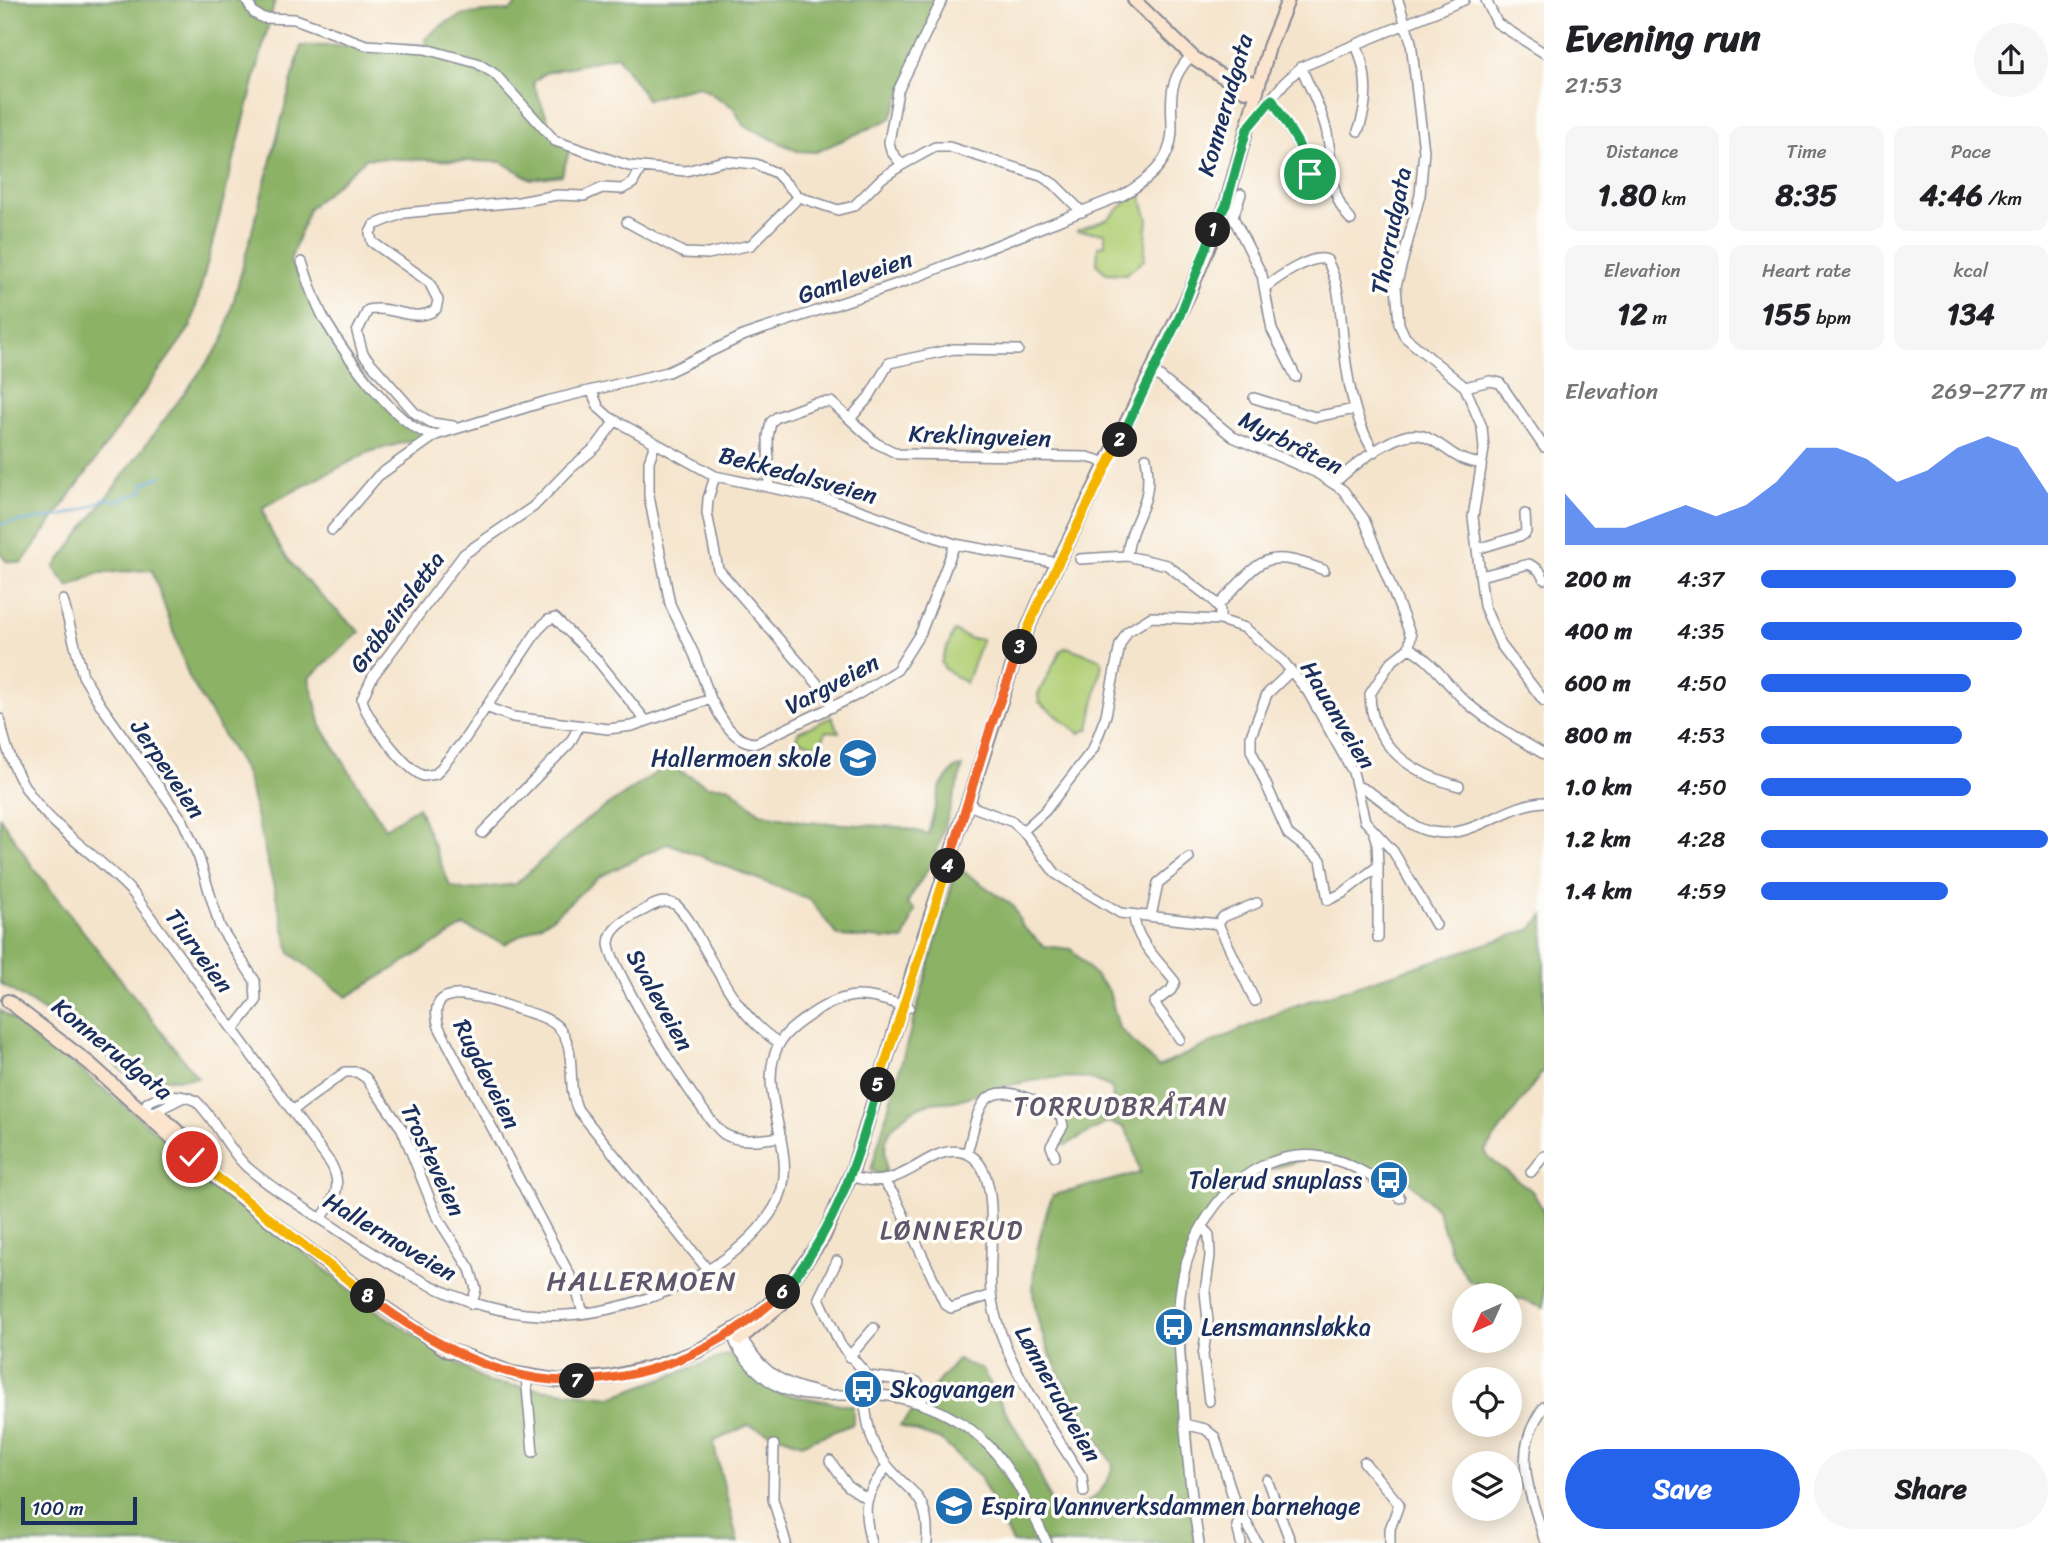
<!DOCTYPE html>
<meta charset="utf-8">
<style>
:root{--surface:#fff;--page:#f6f6f6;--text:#202124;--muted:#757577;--accent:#2563eb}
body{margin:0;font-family:Sriracha,sans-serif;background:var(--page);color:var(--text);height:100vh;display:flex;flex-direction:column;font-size:26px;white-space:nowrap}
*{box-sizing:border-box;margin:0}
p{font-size:23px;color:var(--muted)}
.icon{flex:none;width:38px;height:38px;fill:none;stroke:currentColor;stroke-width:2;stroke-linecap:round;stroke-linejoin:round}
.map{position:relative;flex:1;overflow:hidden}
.panel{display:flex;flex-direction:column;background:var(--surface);width:525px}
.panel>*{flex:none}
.needle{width:46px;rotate:225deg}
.fabs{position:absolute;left:1452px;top:1283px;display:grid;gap:14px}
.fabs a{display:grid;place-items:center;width:70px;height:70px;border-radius:50%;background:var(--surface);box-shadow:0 4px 18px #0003;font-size:35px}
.scale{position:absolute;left:21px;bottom:18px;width:116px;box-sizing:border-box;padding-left:7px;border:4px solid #1b2f5e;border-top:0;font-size:19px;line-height:24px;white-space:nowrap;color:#1b2f5e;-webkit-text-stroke:5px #fdfcf7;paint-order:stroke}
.pin{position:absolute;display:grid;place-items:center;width:60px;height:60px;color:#fff;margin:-30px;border:4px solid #fff;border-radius:50%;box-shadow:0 2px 7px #0007}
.km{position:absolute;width:35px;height:35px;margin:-18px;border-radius:50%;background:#222;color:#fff;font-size:19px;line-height:35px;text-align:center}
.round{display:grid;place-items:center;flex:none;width:74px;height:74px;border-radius:37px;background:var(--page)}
.overview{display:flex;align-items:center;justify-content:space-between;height:119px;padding:0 21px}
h1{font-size:38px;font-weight:700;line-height:52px}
.stats{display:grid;grid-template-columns:repeat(3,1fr);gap:10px;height:119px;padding:7px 21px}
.stats div{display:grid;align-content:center;border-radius:14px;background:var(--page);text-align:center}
.stats b{font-size:30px;font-weight:700}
.stats small{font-size:19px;font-weight:400}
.stats p{font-size:19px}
.chart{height:196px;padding:14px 21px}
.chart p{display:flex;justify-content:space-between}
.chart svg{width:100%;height:126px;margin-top:7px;fill:var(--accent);opacity:.7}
.cta{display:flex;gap:14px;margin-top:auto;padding:14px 21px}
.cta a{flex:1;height:80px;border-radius:42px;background:var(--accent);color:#fff;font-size:28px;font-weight:700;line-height:80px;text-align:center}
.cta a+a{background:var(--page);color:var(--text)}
ul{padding:0 21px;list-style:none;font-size:23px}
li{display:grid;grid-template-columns:112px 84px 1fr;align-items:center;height:52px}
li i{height:18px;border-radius:9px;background:var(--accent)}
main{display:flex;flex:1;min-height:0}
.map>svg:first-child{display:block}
.green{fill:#b1cf75;stroke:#667f6a;stroke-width:2}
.forest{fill:#8cb266;stroke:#547062;stroke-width:2}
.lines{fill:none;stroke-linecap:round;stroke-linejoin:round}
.stream{stroke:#5ea2d2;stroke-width:2.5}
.street-casing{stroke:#888a95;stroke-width:12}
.secondary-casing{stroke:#888a95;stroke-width:16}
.street{stroke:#fff;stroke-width:9}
.secondary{stroke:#fbe5cf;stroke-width:12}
.split-1-casing{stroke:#fff;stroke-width:14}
.split-2-casing{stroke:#fff;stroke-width:14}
.split-3-casing{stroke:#fff;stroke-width:14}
.split-4-casing{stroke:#fff;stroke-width:14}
.split-5-casing{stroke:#fff;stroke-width:14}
.split-6-casing{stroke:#fff;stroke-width:14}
.split-7-casing{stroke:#fff;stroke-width:14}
.split-8-casing{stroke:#fff;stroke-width:14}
.split-9-casing{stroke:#fff;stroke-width:14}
.split-1{stroke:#22a559;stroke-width:9}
.split-2{stroke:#22a559;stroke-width:9}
.split-3{stroke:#f5b400;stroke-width:9}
.split-4{stroke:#f0652b;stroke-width:9}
.split-5{stroke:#f5b400;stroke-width:9}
.split-6{stroke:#22a559;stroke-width:9}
.split-7{stroke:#f0652b;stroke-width:9}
.split-8{stroke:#f0652b;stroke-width:9}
.split-9{stroke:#f5b400;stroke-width:9}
.labels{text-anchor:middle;stroke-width:7;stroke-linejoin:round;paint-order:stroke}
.street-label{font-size:24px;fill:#1b2f5e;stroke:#fdfcf7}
.poi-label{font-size:24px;fill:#1b2f5e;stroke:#fdfcf7;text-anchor:start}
.neighbourhood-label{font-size:26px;letter-spacing:2px;fill:#60576d;stroke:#fdfcf7}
.quarter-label{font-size:28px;letter-spacing:2px;fill:#60576d;stroke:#fdfcf7}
</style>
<main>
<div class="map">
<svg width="1544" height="1543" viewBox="0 0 1544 1543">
<rect width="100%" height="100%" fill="#fdfcf7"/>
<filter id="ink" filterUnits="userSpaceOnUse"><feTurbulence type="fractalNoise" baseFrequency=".0143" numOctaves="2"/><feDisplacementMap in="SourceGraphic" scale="14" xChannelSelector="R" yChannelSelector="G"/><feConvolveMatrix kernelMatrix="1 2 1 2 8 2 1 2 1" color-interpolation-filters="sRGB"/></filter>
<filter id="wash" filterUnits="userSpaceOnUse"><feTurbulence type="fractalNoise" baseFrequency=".00686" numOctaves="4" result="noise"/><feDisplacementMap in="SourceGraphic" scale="28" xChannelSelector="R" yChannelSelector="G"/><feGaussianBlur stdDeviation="1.57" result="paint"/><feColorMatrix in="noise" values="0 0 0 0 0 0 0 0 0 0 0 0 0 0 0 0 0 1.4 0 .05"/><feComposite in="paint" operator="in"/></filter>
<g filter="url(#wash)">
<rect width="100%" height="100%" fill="#f5e4cc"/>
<path class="green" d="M1139 190 1148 219 1144 260 1126 274 1106 273 1097 265 1098 246 1105 245V233L1076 231 1108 219Z
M954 631 971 639H982L966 683 945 669 941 662Z
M1067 647 1100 659 1102 663 1089 729 1079 733 1039 702 1038 694 1061 650Z
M832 717 839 732 826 731 820 747 796 739 798 732Z"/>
<path class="forest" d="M0 0H275L191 326 22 563 6 561 0 552Z
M521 0H942L890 119 816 152 797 151 743 125 733 107 698 86 647 99 617 56 545 73 533 83 557 142 570 148 562 175 531 179 501 162 367 158 309 208 290 261 329 329 381 400 428 436 369 452 263 507C270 553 326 601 360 632L309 678 321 726 385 828 418 807 450 886 466 890 516 884 586 820 668 765 708 786H728L760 813 805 822 900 827 928 834 941 785 955 768 963 767 935 857 907 903 915 910 904 940 838 936 810 900 668 843 599 877 551 919 505 944 464 926 347 997 290 953 246 774 189 677 152 570 99 573 69 587 54 568 223 341 301 46 427 45 425 39C452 12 473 12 510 11Z
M0 817 33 867 198 1078 133 1080 90 1041 0 983Z
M957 867 1013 906 1023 927 1044 946 1071 949 1109 991 1119 1028 1158 1067 1291 1007 1532 929 1544 915V1070L1485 1151 1489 1158 1532 1191 1544 1211V1308L1469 1281 1451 1252 1437 1209 1409 1181 1340 1159 1314 1156 1243 1178 1220 1200 1196 1238 1180 1298 1191 1494 1199 1543H1013L980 1477 941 1440 900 1426 957 1360 982 1369 1036 1465 1055 1512C1085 1506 1105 1497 1113 1465 1085 1414 1042 1359 1034 1300 1030 1273 1042 1220 1053 1195L1140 1173 1133 1144 1124 1127 1108 1122 1066 1145 1060 1144 1066 1126 1062 1111 1065 1108 1086 1109 1113 1100 1112 1088C1104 1085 1095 1079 1086 1078 1048 1074 995 1088 959 1100 949 1103 937 1101 927 1104 912 1108 896 1121 889 1133 883 1143 886 1160 886 1171L882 1175 871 1170Z
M0 1010 46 1042 374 1309 489 1383 611 1397 733 1353 778 1393 853 1406V1424L802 1444 748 1425 713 1442 738 1543H0Z"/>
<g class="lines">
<path class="stream" d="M0 524C29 520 83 517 105 498L118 501 143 491 144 483 162 476"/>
</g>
</g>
<g filter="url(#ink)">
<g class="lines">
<g class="street-casing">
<path id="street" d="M246 0 254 13 263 18 295 19 366 45 425 49 477 63 495 74 555 141 629 166 686 171 724 161 756 164 776 173 799 197 838 210 854 206 882 178 902 165 935 147H949L1041 176 1054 184 1082 212
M1398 0 1411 42 1424 151 1420 195 1396 286 1399 324 1405 337 1465 387 1482 427 1484 449 1473 517 1484 606 1501 645 1544 701
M1486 0 1497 23 1544 53
M1356 45C1368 72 1369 103 1358 131
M1301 67C1310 89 1322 109 1327 133 1334 165 1327 194 1351 220
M1272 99 1305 157 1316 190
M1248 128 1284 83 1301 67 1464 0
M902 165 891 151 889 142 898 91 942 0
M1241 194 1233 217 1262 275 1272 330 1296 377
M627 222 684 253 708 254 751 245 799 197
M302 262C309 282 315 304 326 322 343 351 401 435 436 435L547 401 668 372 745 335 909 280 1123 195C1212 143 1142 106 1191 56
M1266 287C1277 278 1313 253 1327 260 1340 285 1340 310 1343 338 1347 378 1353 418 1374 452
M1154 372 1233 437 1315 472 1343 490 1364 519 1411 636 1409 648 1391 662 1370 694C1371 747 1413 774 1459 786
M1465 387 1490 381 1500 383 1544 447
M592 392 599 408 609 417 715 476 834 501 955 544 1058 563
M1254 398 1315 417 1355 409
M850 419 869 397 889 363 954 349 1018 350
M615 421 596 447 570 469 533 507 464 554 373 676 362 699C366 719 405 768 423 776L436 774 464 740 538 630 548 620 555 618 598 661 646 721
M453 426 432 423 415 413 363 354 357 332 368 310C391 304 416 325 436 309L438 300 429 282 372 242 370 233 374 225 404 213 519 202 557 195 584 196 602 188 622 189 633 183 641 168
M715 476 708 499 707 513 718 569 816 682 833 707
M1334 483C1353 467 1397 427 1423 436 1446 444 1453 462 1481 463
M769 487 768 437 771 422 777 417 815 403 831 402 876 443 898 454 1087 457 1108 463
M332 530 378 476 436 435
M1477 549 1523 535 1526 532 1525 514
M1127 556C1131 514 1155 508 1146 458
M1080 559 1127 556 1167 565 1214 601 1220 610V620
M1480 576 1529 564 1539 570 1544 579
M63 600 83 676 100 704 183 821 199 858 220 927 255 981 256 1001 233 1030
M1218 606C1261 561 1261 546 1324 570
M1409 648C1431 658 1447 685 1465 701 1489 722 1516 738 1544 754
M1291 671 1267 694 1251 736V750L1288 834 1321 860 1328 900 1343 893 1378 866 1377 843 1374 834
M711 699C720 717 733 743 756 743L857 695 897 670 921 632 955 544
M486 707 513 717 608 729 632 726 711 699 694 654 670 604 649 496V461L655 444
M0 719C17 815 73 830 133 893L331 1164C343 1186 335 1199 321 1219
M1359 787C1384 796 1401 824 1428 831 1472 842 1503 804 1544 802
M968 805 1013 822 1023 831 1056 874 1120 913 1218 924
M1023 831 1045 811 1093 749 1106 715 1120 645 1127 632 1151 617 1220 620 1245 628 1283 661 1308 692 1353 772 1365 821 1393 851 1436 925
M482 833 570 743 578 728
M1378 866V938
M1134 916C1135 941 1161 963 1175 982L1171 990 1154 1003 1180 1039
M1151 916 1158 883 1189 858
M1218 924 1255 1001
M1218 924 1223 917 1257 903
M779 1043C742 1019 724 983 703 946 695 931 688 916 676 905 662 898 654 905 642 911 629 918 610 926 609 943 609 967 703 1120 724 1134 741 1144 763 1139 781 1137
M184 1097 156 1111 145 1112 147 1103C161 1093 181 1094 196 1101 217 1121 227 1149 248 1168 275 1191 306 1209 335 1228 439 1299 524 1342 651 1297 696 1282 749 1249 774 1208 807 1155 748 1090 782 1039 789 1029 800 1022 810 1015 851 988 864 994 909 1007
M292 1111 345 1072H357L366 1078 402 1129 437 1217 470 1269 476 1289 472 1304
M967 1153C972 1138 975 1113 985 1101 1003 1081 1045 1104 1061 1117L1063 1126 1051 1146 1055 1156
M1531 1172 1544 1156
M851 1176C904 1197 927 1141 965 1153 1005 1165 987 1260 991 1292 997 1354 1050 1425 1082 1477L1084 1492
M884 1182 894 1195 945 1304 951 1308 991 1295
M1202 1227 1209 1235 1210 1256 1205 1292 1208 1321 1203 1355 1209 1401
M837 1261 819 1298 840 1344 868 1376 917 1382 924 1392 922 1403
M583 1313 575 1285 439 1027C423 976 487 999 508 1006 524 1012 546 1015 558 1027 579 1049 565 1084 578 1110L708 1270
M849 1357 874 1328
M526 1377 533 1452
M828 1395C804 1389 781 1384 763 1366 752 1356 746 1340 733 1333 734 1347 743 1355 751 1365 793 1410 827 1391 881 1395 908 1398 933 1406 956 1420 1003 1446 1025 1497 1047 1543
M864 1395C866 1416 869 1439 881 1457 906 1495 930 1488 927 1543
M1544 1407C1510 1453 1530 1490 1544 1539
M1184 1424 1205 1429 1215 1437 1233 1497 1257 1543
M774 1445 773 1499 786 1543
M830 1461 848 1486 866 1498
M1364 1462 1399 1504 1390 1529V1543
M1267 1480 1291 1543
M871 1543C862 1505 864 1498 887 1466
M1199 1543C1190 1490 1185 1438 1182 1384 1180 1353 1176 1320 1181 1288 1188 1238 1220 1183 1269 1163 1318 1143 1362 1166 1400 1198
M1241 1543 1237 1526 1242 1517"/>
</g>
<g class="secondary-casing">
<path id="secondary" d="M1134 0 1194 58 1245 91 1257 88
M1220 75 1251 82 1257 88
M8 1001 89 1063 222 1183 379 1304 448 1351
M159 1114 212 1164
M740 1339 785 1301
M444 1348 512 1373 560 1381 610 1377 656 1366 698 1351 748 1322 784 1291 823 1238 853 1169 919 952 1015 658 1040 600 1189 294 1226 205 1269 47 1288 0"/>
</g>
<use href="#street" class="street"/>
<use href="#secondary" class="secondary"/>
</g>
</g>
<g class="lines" filter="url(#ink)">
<g class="split-1-casing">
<path id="split-1" d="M1213 230 1226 205 1247 129 1272 99 1298 143 1310 174"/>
</g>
<g class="split-2-casing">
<path id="split-2" d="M1120 440 1179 318 1213 230"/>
</g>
<g class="split-3-casing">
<path id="split-3" d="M1020 647 1040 600 1120 440"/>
</g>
<g class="split-4-casing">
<path id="split-4" d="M948 866 991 726 1020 647"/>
</g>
<g class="split-5-casing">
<path id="split-5" d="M878 1085 948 866"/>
</g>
<g class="split-6-casing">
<path id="split-6" d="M783 1292C835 1231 858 1161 878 1085"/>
</g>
<g class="split-7-casing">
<path id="split-7" d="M577 1381C654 1379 729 1344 783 1292"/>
</g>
<g class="split-8-casing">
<path id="split-8" d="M368 1296C429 1342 498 1383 577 1381"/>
</g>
<g class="split-9-casing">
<path id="split-9" d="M192 1157 368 1296"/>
</g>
<use href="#split-1" class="split-1"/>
<use href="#split-2" class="split-2"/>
<use href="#split-3" class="split-3"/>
<use href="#split-4" class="split-4"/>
<use href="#split-5" class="split-5"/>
<use href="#split-6" class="split-6"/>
<use href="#split-7" class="split-7"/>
<use href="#split-8" class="split-8"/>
<use href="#split-9" class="split-9"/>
</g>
<defs>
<g id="school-disc" transform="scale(2.0125)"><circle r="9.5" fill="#1f6fb2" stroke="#fdfcf7"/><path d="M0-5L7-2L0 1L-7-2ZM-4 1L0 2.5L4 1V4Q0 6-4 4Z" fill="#fff"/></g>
<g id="bus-disc" transform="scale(2.0125)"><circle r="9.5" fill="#1f6fb2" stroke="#fdfcf7"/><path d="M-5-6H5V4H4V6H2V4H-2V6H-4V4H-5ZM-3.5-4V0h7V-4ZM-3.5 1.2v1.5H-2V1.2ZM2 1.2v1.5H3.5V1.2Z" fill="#fff"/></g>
</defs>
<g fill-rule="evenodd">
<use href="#school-disc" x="858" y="758"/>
<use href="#bus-disc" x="1389" y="1180"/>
<use href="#bus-disc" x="1174" y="1327"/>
<use href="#bus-disc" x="863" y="1389"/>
<use href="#school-disc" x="954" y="1506"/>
</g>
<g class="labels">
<g class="street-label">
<text transform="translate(1225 105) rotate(-74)" y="8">Konnerudgata</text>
<text transform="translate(1391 231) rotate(-79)" y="8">Thorrudgata</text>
<text transform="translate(855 277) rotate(-19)" y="8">Gamleveien</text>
<text transform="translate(980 436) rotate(2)" y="8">Kreklingveien</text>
<text transform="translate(1291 443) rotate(27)" y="8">Myrbråten</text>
<text transform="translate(798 475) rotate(15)" y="8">Bekkedalsveien</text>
<text transform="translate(397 612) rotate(-54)" y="8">Gråbeinsletta</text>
<text transform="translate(832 684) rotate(-28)" y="8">Vargveien</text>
<text transform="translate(1338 715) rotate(59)" y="8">Hauanveien</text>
<text transform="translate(168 769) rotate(56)" y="8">Jerpeveien</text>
<text transform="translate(199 951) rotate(54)" y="8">Tiurveien</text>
<text transform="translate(660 1000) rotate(61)" y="8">Svaleveien</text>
<text transform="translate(112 1049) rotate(39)" y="8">Konnerudgata</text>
<text transform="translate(487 1074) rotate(63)" y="8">Rugdeveien</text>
<text transform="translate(433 1160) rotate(65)" y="8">Trosteveien</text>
<text transform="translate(390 1237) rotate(31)" y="8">Hallermoveien</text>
<text transform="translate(1058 1394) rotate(61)" y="8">Lønnerudveien</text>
</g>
<g class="poi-label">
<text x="831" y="766" text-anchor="end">Hallermoen skole</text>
<text x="1362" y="1188" text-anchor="end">Tolerud snuplass</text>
<text x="1201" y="1335">Lensmannsløkka</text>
<text x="890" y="1397">Skogvangen</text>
<text x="981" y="1514">Espira Vannverksdammen barnehage</text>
</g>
<g class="neighbourhood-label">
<text x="1121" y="1115">TORRUDBRÅTAN</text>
<text x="952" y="1239">LØNNERUD</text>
</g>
<g class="quarter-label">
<text x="642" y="1290">HALLERMOEN</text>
</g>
</g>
</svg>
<div class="fabs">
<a><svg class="needle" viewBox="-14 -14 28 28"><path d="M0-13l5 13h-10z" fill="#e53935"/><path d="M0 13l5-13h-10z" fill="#757577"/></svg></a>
<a><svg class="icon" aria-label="locate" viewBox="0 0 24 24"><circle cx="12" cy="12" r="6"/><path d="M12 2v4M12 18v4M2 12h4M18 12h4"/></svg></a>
<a><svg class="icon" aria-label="layers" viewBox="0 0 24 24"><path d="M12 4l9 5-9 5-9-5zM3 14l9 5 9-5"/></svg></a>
</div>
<div class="scale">100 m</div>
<div class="pin" style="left:1310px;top:174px;background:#1e9e55"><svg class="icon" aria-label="arrive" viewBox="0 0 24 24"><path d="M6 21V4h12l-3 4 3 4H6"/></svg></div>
<div class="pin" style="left:192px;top:1157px;background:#d93025"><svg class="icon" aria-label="check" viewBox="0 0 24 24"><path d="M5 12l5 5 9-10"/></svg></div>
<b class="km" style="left:1213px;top:230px">1</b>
<b class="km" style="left:1120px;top:440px">2</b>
<b class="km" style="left:1020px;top:647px">3</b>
<b class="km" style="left:948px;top:866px">4</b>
<b class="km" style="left:878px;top:1085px">5</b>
<b class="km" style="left:783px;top:1292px">6</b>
<b class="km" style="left:577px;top:1381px">7</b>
<b class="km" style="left:368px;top:1296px">8</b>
</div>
<section class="panel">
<div class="overview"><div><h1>Evening run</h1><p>21:53</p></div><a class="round"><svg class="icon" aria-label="share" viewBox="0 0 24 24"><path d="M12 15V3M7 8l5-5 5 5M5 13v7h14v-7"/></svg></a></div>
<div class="stats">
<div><p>Distance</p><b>1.80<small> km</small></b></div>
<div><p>Time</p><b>8:35</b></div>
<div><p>Pace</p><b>4:46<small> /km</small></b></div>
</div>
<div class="stats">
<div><p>Elevation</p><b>12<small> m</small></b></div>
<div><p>Heart rate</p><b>155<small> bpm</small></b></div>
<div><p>kcal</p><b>134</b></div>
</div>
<div class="chart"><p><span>Elevation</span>269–277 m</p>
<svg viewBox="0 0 160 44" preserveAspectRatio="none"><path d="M0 44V26L10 38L20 38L30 34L40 30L50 34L60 30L70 22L80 10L90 10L100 14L110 22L120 18L130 10L140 6L150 10L160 26V44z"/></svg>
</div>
<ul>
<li><b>200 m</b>4:37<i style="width:89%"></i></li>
<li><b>400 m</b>4:35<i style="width:91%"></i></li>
<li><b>600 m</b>4:50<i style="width:73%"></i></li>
<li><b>800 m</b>4:53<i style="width:70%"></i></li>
<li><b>1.0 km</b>4:50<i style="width:73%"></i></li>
<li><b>1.2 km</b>4:28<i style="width:100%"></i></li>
<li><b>1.4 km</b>4:59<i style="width:65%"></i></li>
</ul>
<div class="cta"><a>Save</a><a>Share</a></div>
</section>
</main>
